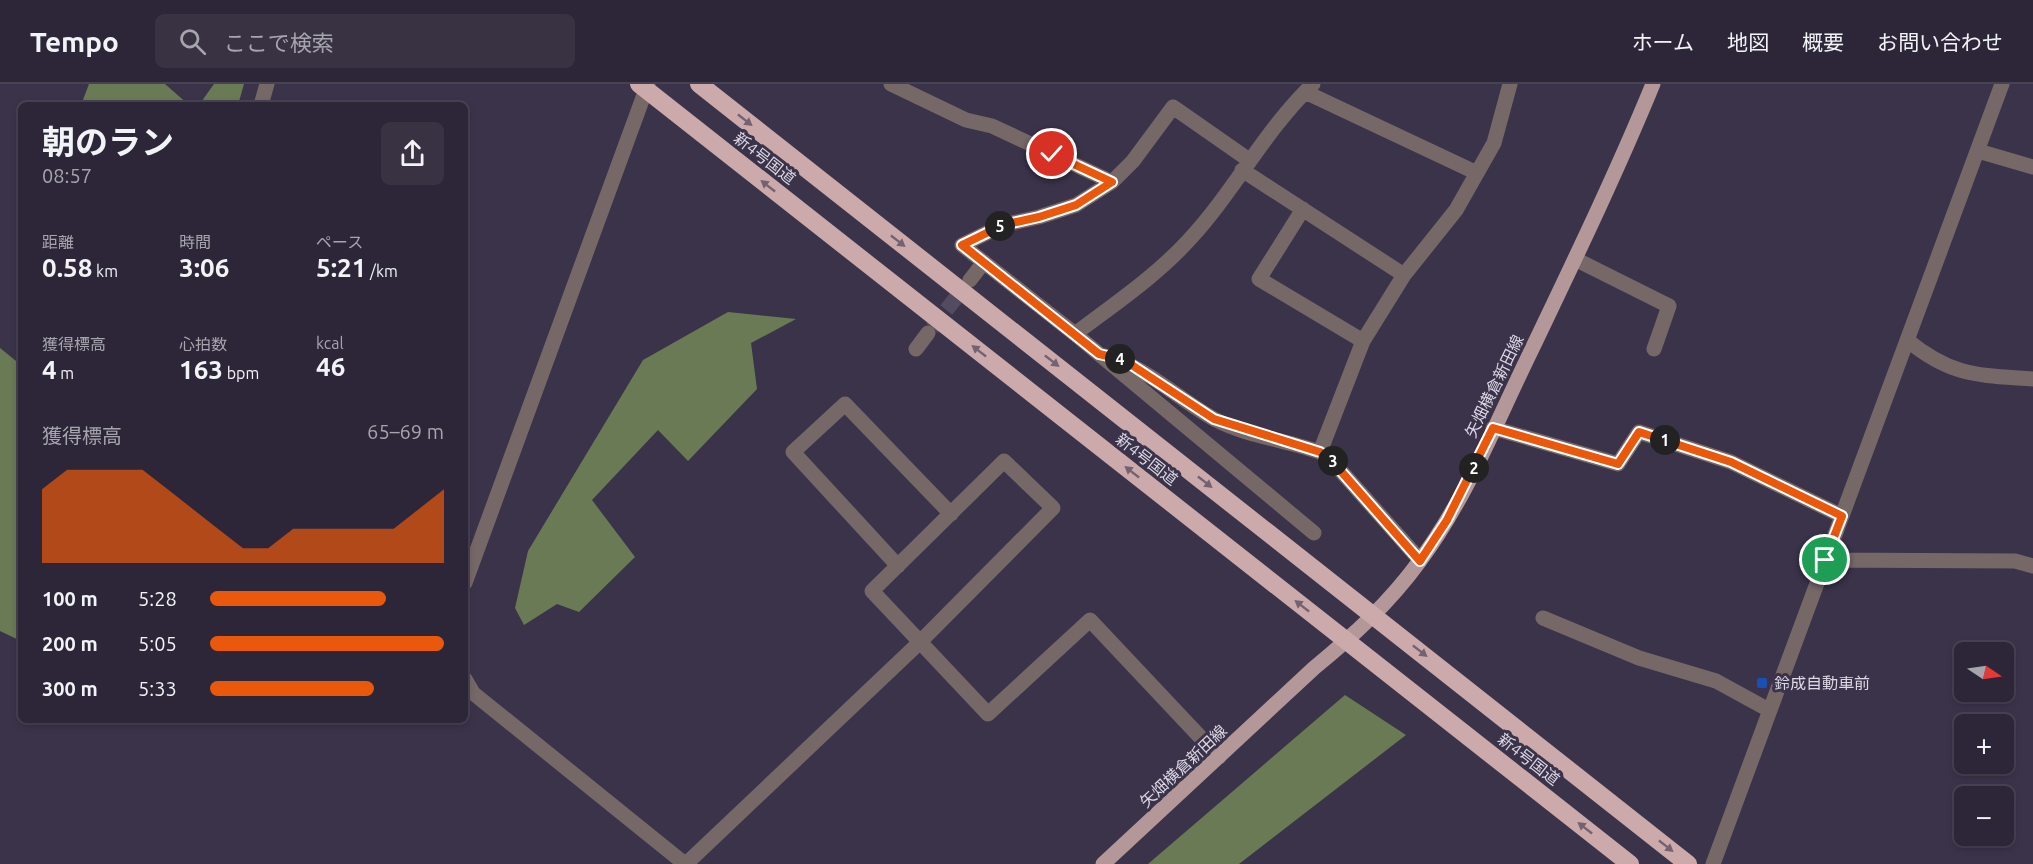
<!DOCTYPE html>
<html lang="ja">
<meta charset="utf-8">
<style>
:root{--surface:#2c2638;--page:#383243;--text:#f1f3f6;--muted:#a6a5ae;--line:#484353;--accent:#ea580c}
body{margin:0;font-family:Ubuntu,"Noto Sans JP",sans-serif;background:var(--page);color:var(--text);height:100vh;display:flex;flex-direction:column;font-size:22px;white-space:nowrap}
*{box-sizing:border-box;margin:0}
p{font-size:20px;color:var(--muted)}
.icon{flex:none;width:33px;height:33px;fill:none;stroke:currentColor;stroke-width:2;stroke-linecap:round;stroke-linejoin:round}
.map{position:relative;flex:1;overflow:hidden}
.sheet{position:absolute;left:18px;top:18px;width:450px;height:621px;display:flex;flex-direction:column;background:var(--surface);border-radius:9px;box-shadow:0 3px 9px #0003,0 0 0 2px var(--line)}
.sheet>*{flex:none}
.needle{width:39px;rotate:103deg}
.controls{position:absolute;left:1954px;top:558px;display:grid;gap:12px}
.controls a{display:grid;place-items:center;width:60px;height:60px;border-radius:9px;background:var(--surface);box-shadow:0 3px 9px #0003,0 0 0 2px var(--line);font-size:30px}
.pin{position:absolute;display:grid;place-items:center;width:51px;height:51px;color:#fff;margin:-26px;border:3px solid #fff;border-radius:50%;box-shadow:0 2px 6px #0007}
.km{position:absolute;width:30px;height:30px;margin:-15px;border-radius:50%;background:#222;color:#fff;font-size:16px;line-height:30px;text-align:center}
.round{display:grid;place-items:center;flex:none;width:63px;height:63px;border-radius:9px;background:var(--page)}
.summary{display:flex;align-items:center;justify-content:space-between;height:102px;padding:0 24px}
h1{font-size:33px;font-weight:700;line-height:45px}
.figures{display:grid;grid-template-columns:repeat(3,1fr);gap:9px;height:102px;padding:6px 24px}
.figures div{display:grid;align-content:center}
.figures b{font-size:26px;font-weight:700}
.figures small{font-size:16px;font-weight:400}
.figures p{font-size:16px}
.chart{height:168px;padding:12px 24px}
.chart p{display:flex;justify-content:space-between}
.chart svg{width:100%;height:108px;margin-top:6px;fill:var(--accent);opacity:.7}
ul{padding:0 24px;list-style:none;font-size:20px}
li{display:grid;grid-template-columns:96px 72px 1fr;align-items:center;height:45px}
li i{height:15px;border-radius:8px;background:var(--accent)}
header{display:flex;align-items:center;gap:36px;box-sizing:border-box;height:84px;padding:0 30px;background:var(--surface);border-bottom:2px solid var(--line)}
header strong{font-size:28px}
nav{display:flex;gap:33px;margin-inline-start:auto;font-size:21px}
.search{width:420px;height:54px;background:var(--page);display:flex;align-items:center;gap:15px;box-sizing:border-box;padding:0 21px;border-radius:9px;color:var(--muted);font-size:22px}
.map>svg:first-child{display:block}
.forest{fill:#6a7a54}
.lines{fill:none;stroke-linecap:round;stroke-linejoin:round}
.minor-tunnel{stroke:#534c61;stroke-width:15;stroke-dasharray:15 8;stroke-linecap:butt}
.minor{stroke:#776868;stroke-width:15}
.major{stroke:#b49798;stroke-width:15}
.highway{stroke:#cca9aa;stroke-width:18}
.oneway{fill:#756270}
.route-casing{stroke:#fff;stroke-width:12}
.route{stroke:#ea580c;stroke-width:8}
.transit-dot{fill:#1a4fb4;stroke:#3b334a;stroke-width:2}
.labels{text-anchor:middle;stroke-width:6;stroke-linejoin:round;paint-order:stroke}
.street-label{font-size:16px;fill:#dcd8e6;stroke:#3b334a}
.poi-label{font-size:16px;fill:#dcd8e6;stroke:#3b334a;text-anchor:start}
</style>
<header>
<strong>Tempo</strong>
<div class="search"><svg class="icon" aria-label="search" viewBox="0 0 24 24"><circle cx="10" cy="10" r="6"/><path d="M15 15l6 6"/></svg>ここで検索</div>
<nav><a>ホーム</a><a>地図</a><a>概要</a><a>お問い合わせ</a></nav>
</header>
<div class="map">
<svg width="2033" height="780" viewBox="0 0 2033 780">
<rect width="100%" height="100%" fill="#3b334a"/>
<path class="forest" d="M89 0H165L189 21H81Z
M214 0H244L238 21H199Z
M728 228 796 235 751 259 757 305 688 377 658 346 592 416 635 473 579 528 557 520 524 541 515 524 528 467 643 276Z
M0 264 21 281V557L0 547Z
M1345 611 1406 651 1239 780H1148Z"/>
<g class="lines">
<path class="minor-tunnel" d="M932 244 967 200"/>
<path class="minor" d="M891 0 966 36 992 42 1112 98
M1305 8 1477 89
M261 21 267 0
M1978 67 2033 83
M1249 76 1173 23 1133 77 1112 98 1076 121 1039 133 1003 141 962 161 1075 250 1314 449
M1242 86 1404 191
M1303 125 1259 195 1363 257
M1575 175 1669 222 1654 265
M970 196 984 178
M1075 250C1113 221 1155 193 1188 157 1234 108 1264 47 1313 0
M1907 256C1952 293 1979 291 2033 295
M916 265 928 249
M1101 271C1144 280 1176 314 1214 335 1246 352 1286 356 1320 368L1332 377 1420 476
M1493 344 1618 380 1639 348 1731 378 1842 432
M1320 368 1363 257 1404 191 1456 126 1494 59 1510 0
M1825 476 2015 477 2033 482
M898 482 793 368 845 320 951 430
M465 499 648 0
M1543 534 1639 574 1716 597 1769 626
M465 595 473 609 685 780
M686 780 920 558 1053 424 1004 377 872 507 988 630 1090 536 1219 673
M1713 780 2002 0"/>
<path class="major" d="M1103 780 1314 584C1353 552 1389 519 1419 478 1467 414 1497 336 1532 265 1574 177 1616 90 1653 0"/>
<path class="highway" d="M639 0 1630 780
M699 0 1688 780"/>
</g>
<defs><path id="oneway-solid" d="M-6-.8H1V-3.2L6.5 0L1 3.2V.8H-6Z" transform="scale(1.5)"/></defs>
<g class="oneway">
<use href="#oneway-solid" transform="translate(745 36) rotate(38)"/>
<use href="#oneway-solid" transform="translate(768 102) rotate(-142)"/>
<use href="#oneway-solid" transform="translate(898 157) rotate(38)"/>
<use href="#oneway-solid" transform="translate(979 267) rotate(-142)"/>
<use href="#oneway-solid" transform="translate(1052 277) rotate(38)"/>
<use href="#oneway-solid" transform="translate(1132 388) rotate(-142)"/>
<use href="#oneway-solid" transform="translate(1205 398) rotate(38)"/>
<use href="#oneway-solid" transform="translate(1302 522) rotate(-142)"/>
<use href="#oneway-solid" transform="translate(1420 567) rotate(38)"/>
<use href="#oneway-solid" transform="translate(1585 744) rotate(-142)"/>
<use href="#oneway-solid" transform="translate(1666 762) rotate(38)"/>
</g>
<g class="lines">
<g class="route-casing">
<path id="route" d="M1052 70 1112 98 1076 121 1039 133 1003 141 962 161 1099 270 1124 276 1214 335 1320 368 1332 377 1420 477 1447 436 1493 344 1618 380 1639 348 1731 378 1842 432 1825 476"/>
</g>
<use href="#route" class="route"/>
</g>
<rect class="transit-dot" x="1756" y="593" width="12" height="12" rx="3"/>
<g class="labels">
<g class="street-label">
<text transform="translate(765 74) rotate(38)" y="6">新4号国道</text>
<text transform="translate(1494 302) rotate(-64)" y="6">矢畑横倉新田線</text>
<text transform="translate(1147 375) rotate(38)" y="6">新4号国道</text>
<text transform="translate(1529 675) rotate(38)" y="6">新4号国道</text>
<text transform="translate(1183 682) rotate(-43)" y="6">矢畑横倉新田線</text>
</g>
<g class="poi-label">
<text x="1774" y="605">鈴成自動車前</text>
</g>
</g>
</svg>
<div class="controls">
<a><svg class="needle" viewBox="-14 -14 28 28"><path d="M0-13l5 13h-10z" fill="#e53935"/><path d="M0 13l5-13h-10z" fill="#a6a5ae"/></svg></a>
<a>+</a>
<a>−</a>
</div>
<div class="pin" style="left:1825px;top:476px;background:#1e9e55"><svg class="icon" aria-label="arrive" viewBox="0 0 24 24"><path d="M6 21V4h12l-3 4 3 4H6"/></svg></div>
<div class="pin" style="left:1052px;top:70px;background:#d93025"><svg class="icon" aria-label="check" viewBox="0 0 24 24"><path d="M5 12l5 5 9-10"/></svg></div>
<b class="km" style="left:1665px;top:356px">1</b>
<b class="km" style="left:1474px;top:384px">2</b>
<b class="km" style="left:1333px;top:377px">3</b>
<b class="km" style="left:1120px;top:275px">4</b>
<b class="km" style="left:1000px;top:142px">5</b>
<section class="sheet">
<div class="summary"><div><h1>朝のラン</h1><p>08:57</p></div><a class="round"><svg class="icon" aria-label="share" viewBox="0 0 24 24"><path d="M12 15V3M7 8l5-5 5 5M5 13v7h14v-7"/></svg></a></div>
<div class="figures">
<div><p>距離</p><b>0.58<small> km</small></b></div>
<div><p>時間</p><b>3:06</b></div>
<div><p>ペース</p><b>5:21<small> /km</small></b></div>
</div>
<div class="figures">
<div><p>獲得標高</p><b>4<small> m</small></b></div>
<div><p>心拍数</p><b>163<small> bpm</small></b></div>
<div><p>kcal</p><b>46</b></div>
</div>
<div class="chart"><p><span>獲得標高</span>65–69 m</p>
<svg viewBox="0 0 160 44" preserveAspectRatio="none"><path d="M0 44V14L10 6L20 6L30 6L40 6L50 14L60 22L70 30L80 38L90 38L100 30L110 30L120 30L130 30L140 30L150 22L160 14V44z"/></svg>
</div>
<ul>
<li><b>100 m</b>5:28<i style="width:75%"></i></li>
<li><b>200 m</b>5:05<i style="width:100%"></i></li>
<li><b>300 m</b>5:33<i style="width:70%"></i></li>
</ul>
</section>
</div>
